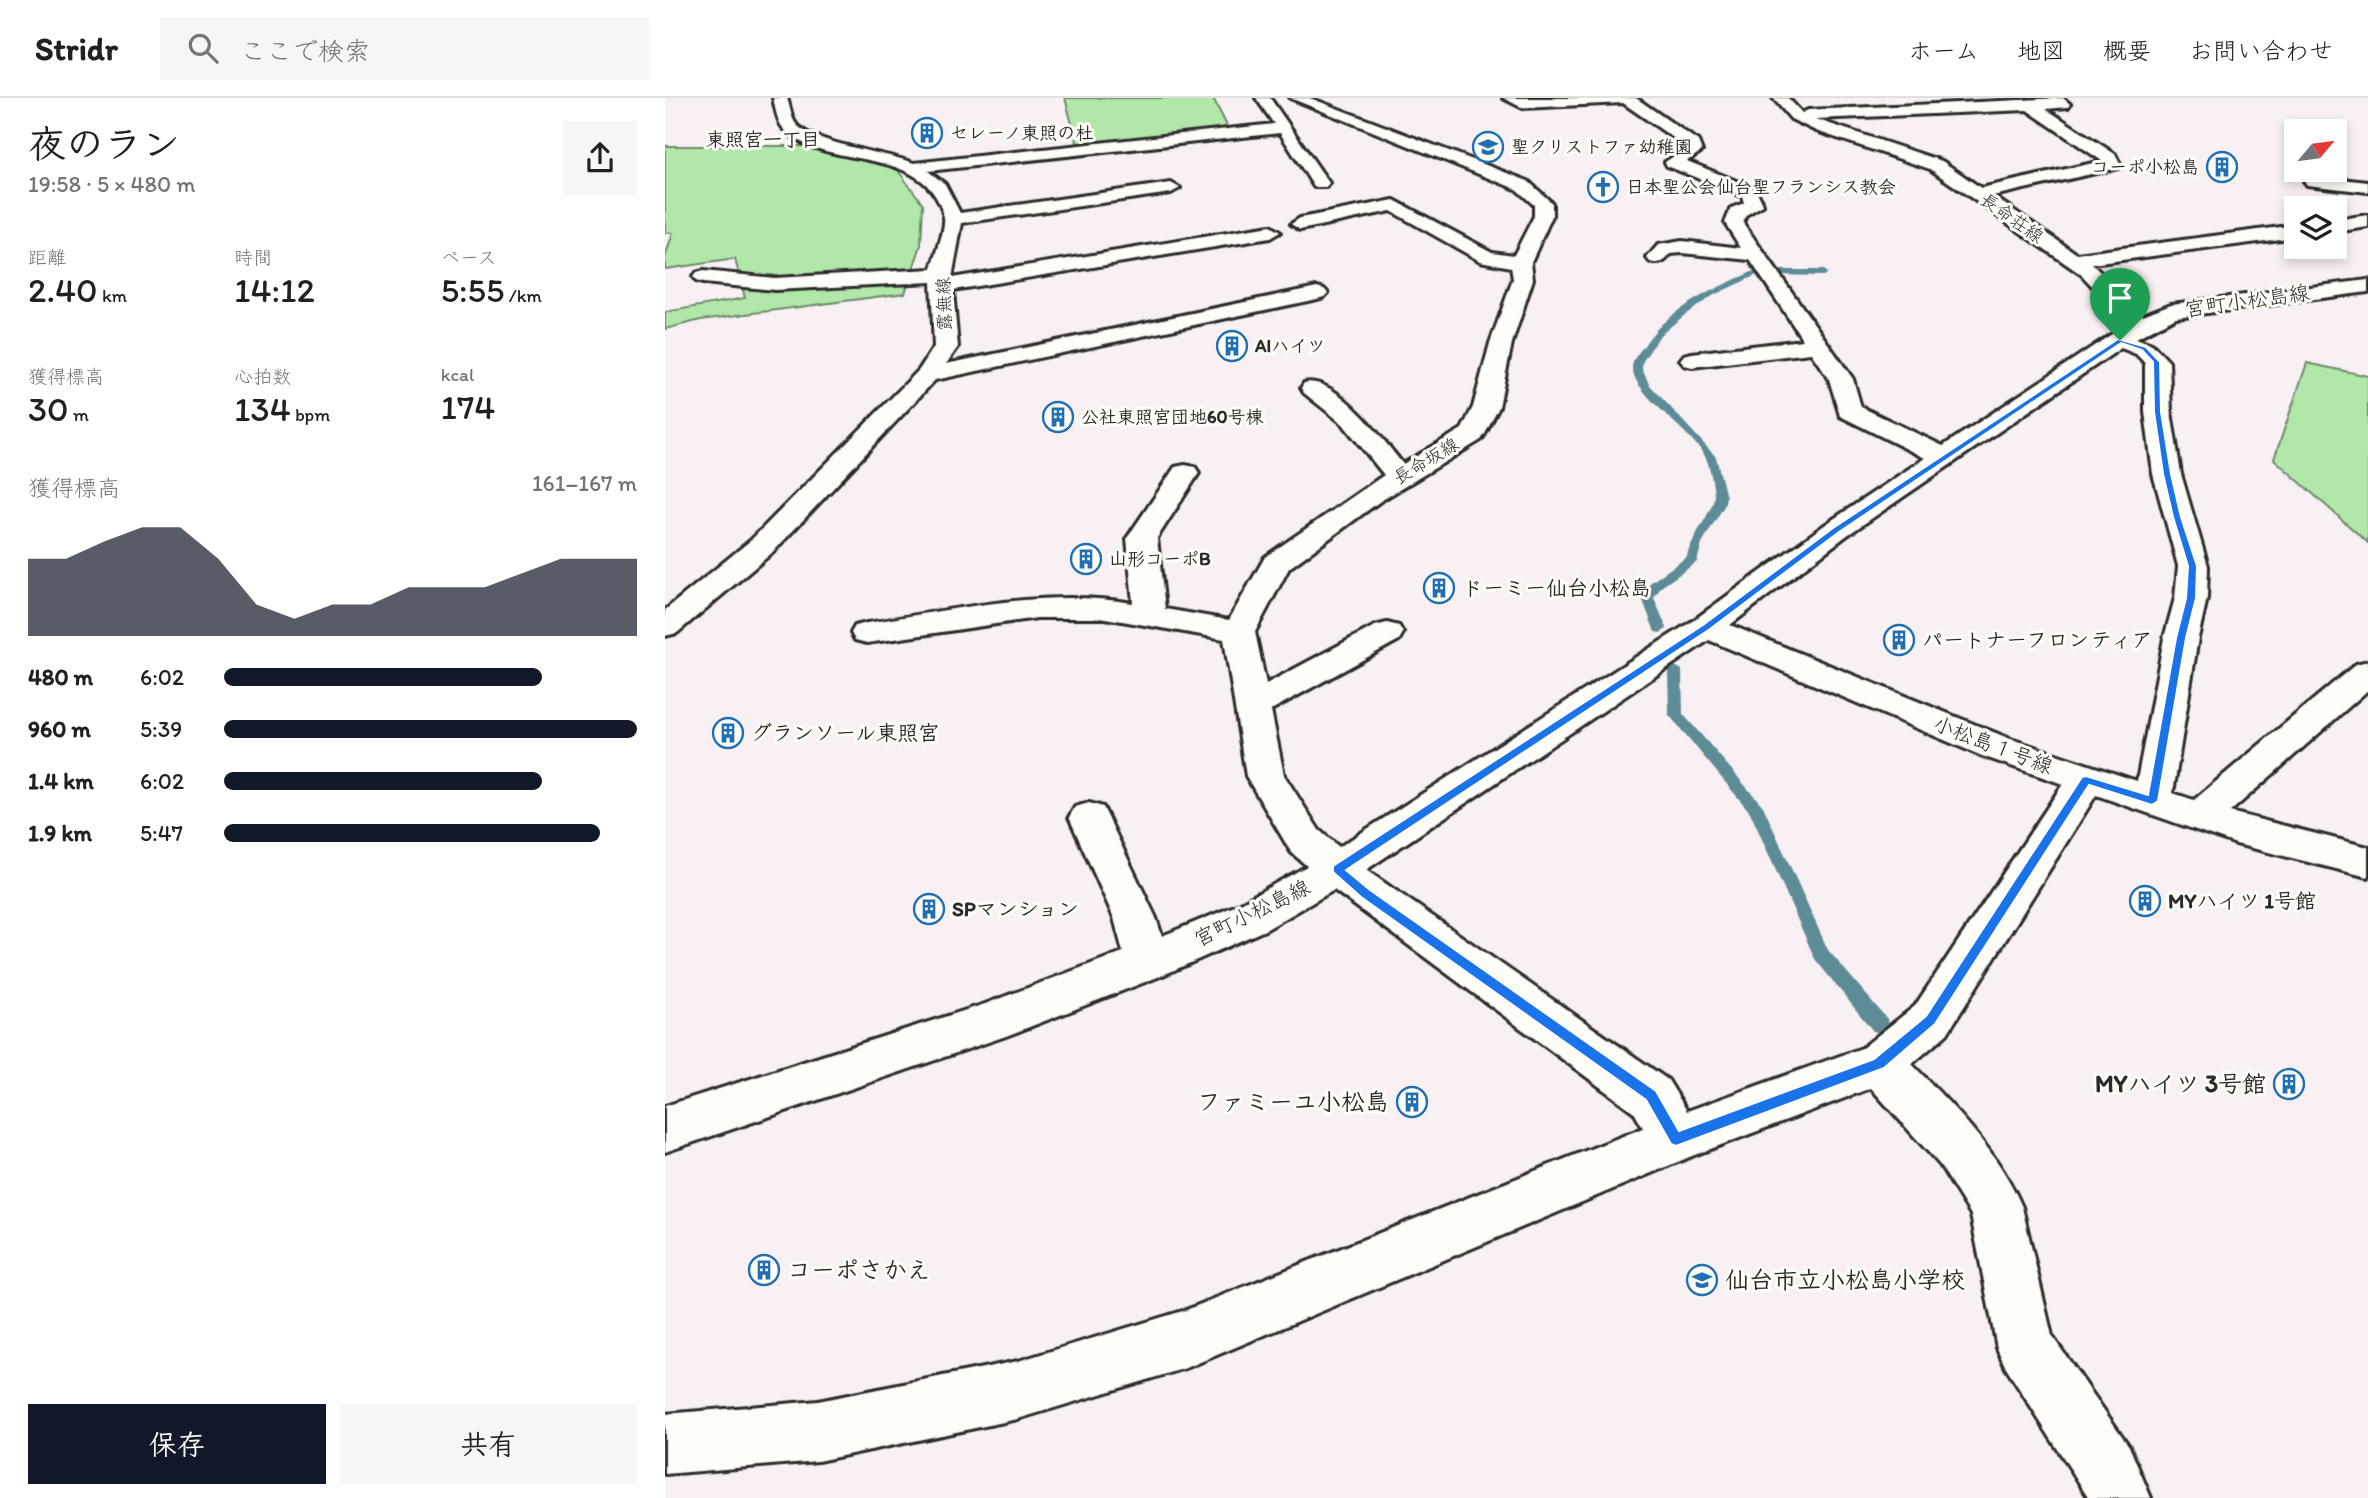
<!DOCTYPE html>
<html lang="ja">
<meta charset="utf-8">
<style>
:root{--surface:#fff;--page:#f6f6f6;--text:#202124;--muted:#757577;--line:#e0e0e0;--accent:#111827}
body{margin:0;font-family:Itim,"Klee One",sans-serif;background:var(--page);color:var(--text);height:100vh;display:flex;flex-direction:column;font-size:26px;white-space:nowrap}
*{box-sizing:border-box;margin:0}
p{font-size:23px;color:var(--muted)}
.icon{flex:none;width:38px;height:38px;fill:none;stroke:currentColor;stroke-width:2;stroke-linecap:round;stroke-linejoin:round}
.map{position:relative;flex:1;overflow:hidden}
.side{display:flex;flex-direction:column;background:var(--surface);width:665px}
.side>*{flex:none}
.needle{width:46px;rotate:61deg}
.tools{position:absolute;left:1619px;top:21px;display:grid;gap:14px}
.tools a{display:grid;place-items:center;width:63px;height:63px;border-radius:0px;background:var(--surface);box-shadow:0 4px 10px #0003;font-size:35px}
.pin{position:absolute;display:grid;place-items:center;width:60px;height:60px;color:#fff;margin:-72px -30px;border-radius:50% 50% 50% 0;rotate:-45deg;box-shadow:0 0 7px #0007}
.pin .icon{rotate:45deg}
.round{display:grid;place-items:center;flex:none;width:74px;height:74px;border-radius:0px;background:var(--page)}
.headline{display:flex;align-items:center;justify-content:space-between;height:119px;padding:0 28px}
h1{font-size:38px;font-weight:600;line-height:52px}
.stats{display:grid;grid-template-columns:repeat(3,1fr);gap:10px;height:119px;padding:7px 28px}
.stats div{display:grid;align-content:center}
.stats b{font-size:35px;font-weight:600}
.stats small{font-size:19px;font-weight:400}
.stats p{font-size:19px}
.chart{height:196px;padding:14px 28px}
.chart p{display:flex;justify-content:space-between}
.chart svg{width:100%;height:126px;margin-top:7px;fill:var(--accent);opacity:.7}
.button{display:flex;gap:14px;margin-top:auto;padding:14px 28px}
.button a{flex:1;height:80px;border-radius:0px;background:var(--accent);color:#fff;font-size:28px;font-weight:600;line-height:80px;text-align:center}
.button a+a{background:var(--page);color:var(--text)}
ul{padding:0 28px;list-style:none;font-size:23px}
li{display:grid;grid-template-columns:112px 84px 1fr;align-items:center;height:52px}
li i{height:18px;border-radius:9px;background:var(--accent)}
header{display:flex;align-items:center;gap:42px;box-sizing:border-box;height:98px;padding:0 35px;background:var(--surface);border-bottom:2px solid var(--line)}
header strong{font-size:33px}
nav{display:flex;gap:38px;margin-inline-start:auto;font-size:24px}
.search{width:490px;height:63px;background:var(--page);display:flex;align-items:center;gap:18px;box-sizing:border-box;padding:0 24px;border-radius:0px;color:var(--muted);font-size:26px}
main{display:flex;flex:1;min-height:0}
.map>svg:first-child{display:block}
.green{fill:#b2e7aa;stroke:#6e896a;stroke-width:2}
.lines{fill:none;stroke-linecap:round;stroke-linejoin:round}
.stream{fill:#5d8c96;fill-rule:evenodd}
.minor-casing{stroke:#2b2b2b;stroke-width:6}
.minor{fill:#fdfcf7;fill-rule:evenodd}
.route{fill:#1a73e8;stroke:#fff;stroke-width:2;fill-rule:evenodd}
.labels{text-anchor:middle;stroke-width:6;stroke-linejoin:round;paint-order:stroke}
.far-poi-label{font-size:18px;font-weight:bold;fill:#2b2b2b;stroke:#fdfcf7;text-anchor:start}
.far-street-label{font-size:18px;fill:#2b2b2b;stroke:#fdfcf7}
.far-neighbourhood-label{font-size:19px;font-weight:bold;fill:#2b2b2b;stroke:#fdfcf7}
.street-label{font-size:21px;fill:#2b2b2b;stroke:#fdfcf7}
.poi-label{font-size:21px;font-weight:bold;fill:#2b2b2b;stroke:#fdfcf7;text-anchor:start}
.near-poi-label{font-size:24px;font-weight:bold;fill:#2b2b2b;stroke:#fdfcf7;text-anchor:end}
</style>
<header>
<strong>Stridr</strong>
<div class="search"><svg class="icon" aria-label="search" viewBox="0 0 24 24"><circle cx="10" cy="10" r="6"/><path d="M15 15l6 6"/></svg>ここで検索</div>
<nav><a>ホーム</a><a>地図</a><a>概要</a><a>お問い合わせ</a></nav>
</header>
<main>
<section class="side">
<div class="headline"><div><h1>夜のラン</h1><p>19:58 · 5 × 480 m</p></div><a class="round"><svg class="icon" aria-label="share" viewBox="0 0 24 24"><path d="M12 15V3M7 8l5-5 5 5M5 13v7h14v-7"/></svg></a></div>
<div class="stats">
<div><p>距離</p><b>2.40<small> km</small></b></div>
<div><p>時間</p><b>14:12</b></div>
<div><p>ペース</p><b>5:55<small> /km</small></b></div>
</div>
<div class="stats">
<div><p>獲得標高</p><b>30<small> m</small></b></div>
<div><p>心拍数</p><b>134<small> bpm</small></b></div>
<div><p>kcal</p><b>174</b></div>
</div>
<div class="chart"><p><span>獲得標高</span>161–167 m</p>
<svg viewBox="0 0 160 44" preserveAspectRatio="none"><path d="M0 44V17L10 17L20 11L30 6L40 6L50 17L60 33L70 38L80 33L90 33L100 27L110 27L120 27L130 22L140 17L150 17L160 17V44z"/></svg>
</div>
<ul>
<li><b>480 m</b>6:02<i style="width:77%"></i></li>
<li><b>960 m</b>5:39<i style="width:100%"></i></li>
<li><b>1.4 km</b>6:02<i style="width:77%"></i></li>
<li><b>1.9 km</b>5:47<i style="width:91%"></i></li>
</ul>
<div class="button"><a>保存</a><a>共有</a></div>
</section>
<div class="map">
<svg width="1703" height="1400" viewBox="0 0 1703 1400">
<rect width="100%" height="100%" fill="#f9f0f4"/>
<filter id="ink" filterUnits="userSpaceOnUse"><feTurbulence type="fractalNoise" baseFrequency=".0143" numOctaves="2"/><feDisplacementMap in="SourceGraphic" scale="14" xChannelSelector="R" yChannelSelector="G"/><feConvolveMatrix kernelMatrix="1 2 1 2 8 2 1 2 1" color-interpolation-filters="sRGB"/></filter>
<g filter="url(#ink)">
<path class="green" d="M400 0H548L564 32 413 48Z
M0 48H151L205 59 231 70 258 106 256 147 240 195 36 222 0 231V214L80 200 70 161 0 171V160L8 135H0Z
M1642 265 1703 278V445L1609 361Z"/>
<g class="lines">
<path class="stream" d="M1110 172H1158L1162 175 1158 178 1107 177 1106 175Z
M1089 173 1096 175 1049 197 1021 216 995 237 978 263 977 271 984 286 1051 359 1061 399 1059 408 1037 445 1032 464 996 489 989 500 1002 531 995 535 990 534 977 500 986 484 1022 459C1026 439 1050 411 1049 397 1048 386 1045 369 1041 360 1028 334 970 298 967 270 967 261 975 253 980 246 1005 209 1049 191 1089 173Z
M1010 568 1017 572 1018 616 1098 708 1163 852 1222 921 1224 927 1222 933 1215 935 1208 933 1150 861 1085 714 1004 617 1003 572Z"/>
<g class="minor-casing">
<path id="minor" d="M108 0H122C125 8 126 20 131 26 146 45 223 55 249 65L609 26 591 0H605L664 85 661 89H649L615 35 263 73 280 86 295 115 506 85 515 90 506 95 297 125 287 180 605 128 615 134 605 140 288 192 293 249 281 266 652 189 659 191 663 195 659 199 652 201 270 282 108 454 12 535 0 538V512L86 442 254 272 269 249 266 184 110 192 38 185 31 183 28 179 31 175 38 173 110 180 267 171C270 160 281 130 279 119 262 43 155 74 118 30 112 23 110 9 108 0Z
M625 0H645L863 83 887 105V118L866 164 868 181 847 245 834 309 820 336 816 342 714 404 624 470 590 534 601 586 710 528 722 525 734 528 738 535 734 542 606 612 619 677 654 732 674 749 1029 522 1161 426 1260 360 1175 318 1164 281 1146 255 1027 269 1019 267 1015 262 1019 257 1027 255 1138 242 1085 162 1017 155 1006 156C999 164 996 167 985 164L982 160 993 147 1017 143 1076 150 1060 125 1066 110 1079 105 1077 98 1002 68 1000 64 1020 51V48L958 5 858 10 838 0H971L1033 43 1037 53 1022 63 1091 91 1098 107 1081 117 1078 125 1188 281 1196 309 1278 348 1462 226 1417 177 1265 71 1151 33 1126 21 1108 0H1123L1137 15 1143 12 1398 0 1405 6 1403 9 1381 11 1450 56 1455 66 1453 70 1328 98 1412 156 1631 127V139L1427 166 1478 217 1506 206 1703 182V194L1511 219 1471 240 1487 246 1504 264 1506 314 1516 376 1543 468 1542 500 1533 540 1508 695 1529 702 1691 566 1703 563V592L1565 714 1703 749V779L1571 746 1431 697 1282 936 1247 966C1289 1010 1333 1052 1357 1109L1387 1238 1464 1348 1486 1400H1424L1341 1270 1332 1250 1306 1117 1275 1067 1206 990 1027 1058 521 1270 353 1321 153 1363 0 1376V1316L153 1303 353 1263 521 1212 978 1030 969 1014 669 792 602 831 498 877 341 938 0 1054V1008L320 906 458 854 449 820 404 719 410 709 424 705 438 709 491 820 497 838 572 807 642 768 626 754 581 678 559 541 440 520H372L202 545 190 542 186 535 190 528 202 525C289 512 380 490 468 505L462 440 510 369 520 367 530 369 534 375 492 440 500 511 564 522 600 459 719 377 678 326 639 295 636 290 639 285C671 277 719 343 738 366L797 331 808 309 825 245 848 181 846 169 815 163 726 113 635 132 626 126 635 120 729 102 827 154 849 157 869 118V107L851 91ZM1362 12 1437 63 1316 90 1277 63 1150 21ZM1456 250 1471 256 1480 265V314L1488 376 1513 468 1510 500 1499 540 1472 683 1343 640 1065 527 1181 438ZM1044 542 1317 658 1398 686 1250 908 1197 950 1022 1013 1003 982 701 772Z
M1648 78 1703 84V94L1642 87 1639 83 1642 79Z
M1703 117V129L1670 134V122Z"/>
</g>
<use href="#minor" class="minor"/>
</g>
</g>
<path class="route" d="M1453 241 1481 249 1495 264 1496 314 1506 376 1516 419 1532 468 1531 500 1521 540 1493 703 1487 707 1424 687 1270 926 1219 970 1011 1048 1006 1046 981 1002 696 799 668 774V768L1038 527 1168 430ZM1456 245 1477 252 1488 264 1489 314 1498 376 1508 419 1523 468 1521 500 1511 540 1483 697 1421 678 1417 679 1261 918 1209 961 1014 1033 991 993 705 792 681 772 1045 531 1174 434Z"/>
<defs>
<g id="building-ring" transform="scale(1.575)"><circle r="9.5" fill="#fdfcf7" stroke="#1f6fb2" stroke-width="1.5"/><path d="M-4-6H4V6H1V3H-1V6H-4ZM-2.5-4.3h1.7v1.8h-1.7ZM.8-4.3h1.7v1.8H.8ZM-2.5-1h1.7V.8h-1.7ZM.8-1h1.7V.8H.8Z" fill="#1f6fb2"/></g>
<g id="school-ring" transform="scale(1.575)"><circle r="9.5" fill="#fdfcf7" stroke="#1f6fb2" stroke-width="1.5"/><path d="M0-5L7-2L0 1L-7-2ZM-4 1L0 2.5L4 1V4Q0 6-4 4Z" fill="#1f6fb2"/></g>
<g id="church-ring" transform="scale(1.575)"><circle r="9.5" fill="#fdfcf7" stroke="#1f6fb2" stroke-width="1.5"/><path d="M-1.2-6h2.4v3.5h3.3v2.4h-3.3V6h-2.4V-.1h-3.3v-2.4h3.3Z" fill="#1f6fb2"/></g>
</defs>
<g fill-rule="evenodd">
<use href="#building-ring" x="262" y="35"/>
<use href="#school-ring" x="823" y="49"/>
<use href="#building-ring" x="1557" y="69"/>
<use href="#church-ring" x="938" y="89"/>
<use href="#building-ring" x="567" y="248"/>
<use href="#building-ring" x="393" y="319"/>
<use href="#building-ring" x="421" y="461"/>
<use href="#building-ring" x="774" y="490"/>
<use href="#building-ring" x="1234" y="542"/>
<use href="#building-ring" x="63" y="635"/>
<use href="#building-ring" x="1480" y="803"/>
<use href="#building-ring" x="264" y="811"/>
<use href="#building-ring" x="1624" y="986"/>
<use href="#building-ring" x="747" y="1004"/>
<use href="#building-ring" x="99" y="1172"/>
<use href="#school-ring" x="1037" y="1182"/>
</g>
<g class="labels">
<g class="far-poi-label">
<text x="285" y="41">セレーノ東照の杜</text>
<text x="846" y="55">聖クリストファ幼稚園</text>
<text x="1534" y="75" text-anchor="end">コーポ小松島</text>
<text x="961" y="95">日本聖公会仙台聖フランシス教会</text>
<text x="590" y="254">AIハイツ</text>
<text x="416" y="325">公社東照宮団地60号棟</text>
<text x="444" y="467">山形コーポB</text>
</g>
<g class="far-street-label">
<text transform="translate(1347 120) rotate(35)" y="6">長命荘線</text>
<text transform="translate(279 206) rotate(-92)" y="6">露無線</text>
<text transform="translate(761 363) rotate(-31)" y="6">長命坂線</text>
</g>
<g class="far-neighbourhood-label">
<text x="98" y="48">東照宮一丁目</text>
</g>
<g class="street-label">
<text transform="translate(1582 203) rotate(-8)" y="7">宮町小松島線</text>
<text transform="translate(1328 647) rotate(21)" y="7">小松島１号線</text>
<text transform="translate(587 815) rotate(-26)" y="7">宮町小松島線</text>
</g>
<g class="poi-label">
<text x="797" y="497">ドーミー仙台小松島</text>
<text x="1257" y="549">パートナーフロンティア</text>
<text x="86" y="642">グランソール東照宮</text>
<text x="1503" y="810">MYハイツ 1号館</text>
<text x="287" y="818">SPマンション</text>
</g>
<g class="near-poi-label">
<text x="1601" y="994">MYハイツ 3号館</text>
<text x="724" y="1012">ファミーユ小松島</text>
<text x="122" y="1180" text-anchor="start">コーポさかえ</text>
<text x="1060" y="1190" text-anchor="start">仙台市立小松島小学校</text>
</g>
</g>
</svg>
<div class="tools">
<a><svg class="needle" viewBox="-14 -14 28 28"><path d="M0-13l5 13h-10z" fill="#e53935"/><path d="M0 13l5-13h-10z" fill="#757577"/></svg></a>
<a><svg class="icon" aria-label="layers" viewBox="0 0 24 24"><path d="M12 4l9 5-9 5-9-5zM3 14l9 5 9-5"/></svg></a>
</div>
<div class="pin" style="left:1455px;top:242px;background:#1e9e55"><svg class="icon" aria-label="arrive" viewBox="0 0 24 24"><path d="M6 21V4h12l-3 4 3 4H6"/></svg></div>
</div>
</main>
